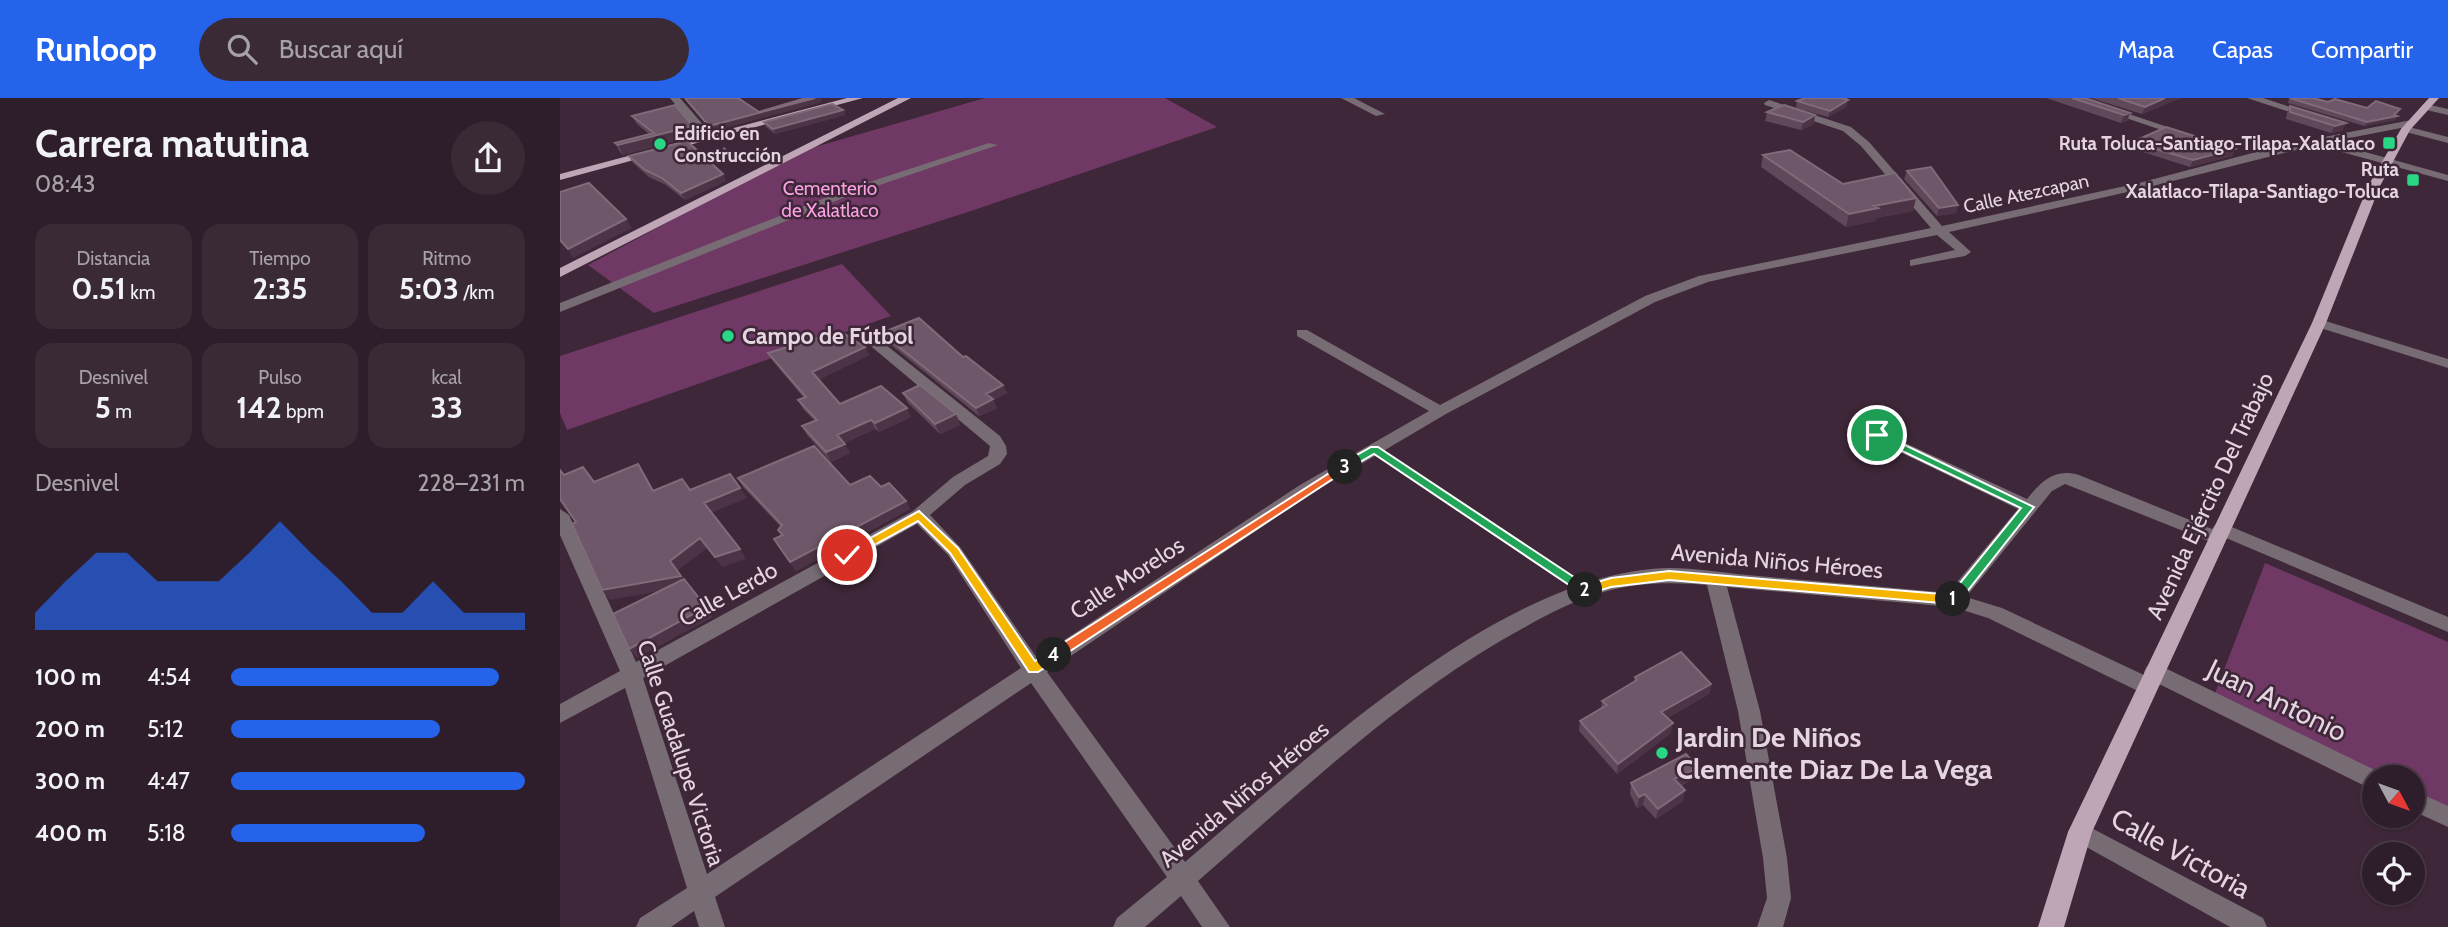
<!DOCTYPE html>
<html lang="es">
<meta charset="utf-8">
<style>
:root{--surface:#2e1d2a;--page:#3a2a36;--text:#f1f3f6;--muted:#a7a2a8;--line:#493b47;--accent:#2563eb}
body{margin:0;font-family:Cabin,sans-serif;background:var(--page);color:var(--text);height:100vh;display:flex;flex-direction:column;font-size:26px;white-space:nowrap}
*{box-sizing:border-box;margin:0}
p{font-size:23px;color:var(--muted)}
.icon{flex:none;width:38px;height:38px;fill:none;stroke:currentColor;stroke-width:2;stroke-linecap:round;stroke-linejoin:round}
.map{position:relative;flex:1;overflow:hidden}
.panel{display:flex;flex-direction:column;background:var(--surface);width:560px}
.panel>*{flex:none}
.needle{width:46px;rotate:131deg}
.fabs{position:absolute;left:1802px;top:667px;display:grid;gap:14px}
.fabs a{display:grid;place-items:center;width:63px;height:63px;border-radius:50%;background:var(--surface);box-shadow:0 2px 5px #0004,0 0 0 2px var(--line);font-size:35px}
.pin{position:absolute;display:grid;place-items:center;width:60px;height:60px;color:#fff;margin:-30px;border:4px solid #fff;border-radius:50%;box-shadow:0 2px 7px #0007}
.km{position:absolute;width:35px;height:35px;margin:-18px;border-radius:50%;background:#222;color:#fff;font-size:19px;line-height:35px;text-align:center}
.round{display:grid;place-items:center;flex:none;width:74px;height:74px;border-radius:37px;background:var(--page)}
.summary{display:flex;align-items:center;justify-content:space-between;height:119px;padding:0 35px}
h1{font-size:38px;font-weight:700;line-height:52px}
.figures{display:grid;grid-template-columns:repeat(3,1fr);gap:10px;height:119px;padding:7px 35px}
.figures div{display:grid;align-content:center;border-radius:18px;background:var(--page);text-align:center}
.figures b{font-size:30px;font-weight:700}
.figures small{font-size:19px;font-weight:400}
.figures p{font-size:19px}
.chart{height:196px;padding:14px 35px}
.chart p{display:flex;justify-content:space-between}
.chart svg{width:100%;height:126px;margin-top:7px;fill:var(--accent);opacity:.7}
ul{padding:0 35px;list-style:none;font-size:23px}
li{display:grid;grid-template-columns:112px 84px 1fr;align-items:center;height:52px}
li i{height:18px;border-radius:9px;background:var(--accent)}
header{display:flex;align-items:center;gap:42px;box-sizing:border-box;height:98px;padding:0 35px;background:var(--accent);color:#fff}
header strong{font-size:33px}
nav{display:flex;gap:38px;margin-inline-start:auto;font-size:24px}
.search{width:490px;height:63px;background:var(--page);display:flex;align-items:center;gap:18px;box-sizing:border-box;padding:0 24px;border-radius:38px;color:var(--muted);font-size:26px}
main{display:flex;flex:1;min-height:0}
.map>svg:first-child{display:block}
.green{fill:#703864}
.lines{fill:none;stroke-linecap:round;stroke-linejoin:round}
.path-far1{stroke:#7b6776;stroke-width:2.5;stroke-dasharray:3.5 3.5;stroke-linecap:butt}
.path{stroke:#7b6776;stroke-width:4.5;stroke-dasharray:5 5;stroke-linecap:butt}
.minor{fill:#776b74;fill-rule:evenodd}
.major{fill:#bea6b7;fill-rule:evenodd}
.wall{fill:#5f4859}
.shaded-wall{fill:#4c3446}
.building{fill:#6d5768;stroke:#806b7a;stroke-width:2}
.split-1{fill:#22a559;stroke:#fff;stroke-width:2}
.split-2{fill:#f5b400;stroke:#fff;stroke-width:2}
.split-3{fill:#22a559;stroke:#fff;stroke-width:2}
.split-4{fill:#f0652b;stroke:#fff;stroke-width:2}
.split-5{fill:#f5b400;stroke:#fff;stroke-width:2}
.poi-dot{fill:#28d885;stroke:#3e2738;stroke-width:2.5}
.labels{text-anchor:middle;stroke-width:5;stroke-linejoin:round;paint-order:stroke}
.far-poi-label{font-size:19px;font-weight:bold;fill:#e4d5e0;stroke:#3e2738;text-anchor:end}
.far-park-label{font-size:19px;fill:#faa1e4;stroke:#3e2738}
.far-street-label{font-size:19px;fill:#e4d5e0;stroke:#3e2738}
.poi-label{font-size:23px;font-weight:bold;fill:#e4d5e0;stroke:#3e2738;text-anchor:start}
.street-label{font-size:23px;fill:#e4d5e0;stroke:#3e2738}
.near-street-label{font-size:28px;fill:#e4d5e0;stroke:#3e2738}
.near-poi-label{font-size:28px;font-weight:bold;fill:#e4d5e0;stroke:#3e2738;text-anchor:start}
</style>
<header>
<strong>Runloop</strong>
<div class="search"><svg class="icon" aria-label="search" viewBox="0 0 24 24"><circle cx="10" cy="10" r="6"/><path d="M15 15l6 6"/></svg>Buscar aquí</div>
<nav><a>Mapa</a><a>Capas</a><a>Compartir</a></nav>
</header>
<main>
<section class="panel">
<div class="summary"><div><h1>Carrera matutina</h1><p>08:43</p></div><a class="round"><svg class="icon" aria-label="share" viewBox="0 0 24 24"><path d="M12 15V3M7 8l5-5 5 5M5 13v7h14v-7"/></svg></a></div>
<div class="figures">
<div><p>Distancia</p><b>0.51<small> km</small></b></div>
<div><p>Tiempo</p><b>2:35</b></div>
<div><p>Ritmo</p><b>5:03<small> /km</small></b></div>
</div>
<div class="figures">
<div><p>Desnivel</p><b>5<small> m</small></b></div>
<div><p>Pulso</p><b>142<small> bpm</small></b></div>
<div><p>kcal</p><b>33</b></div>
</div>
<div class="chart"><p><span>Desnivel</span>228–231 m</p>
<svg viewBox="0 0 160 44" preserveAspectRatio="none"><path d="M0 44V38L10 27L20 17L30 17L40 27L50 27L60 27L70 17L80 6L90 17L100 27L110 38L120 38L130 27L140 38L150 38L160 38V44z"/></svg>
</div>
<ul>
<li><b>100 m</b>4:54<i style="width:91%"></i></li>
<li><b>200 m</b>5:12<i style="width:71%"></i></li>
<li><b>300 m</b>4:47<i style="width:100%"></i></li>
<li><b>400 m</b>5:18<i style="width:66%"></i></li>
</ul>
</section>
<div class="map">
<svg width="1888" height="829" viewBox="0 0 1888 829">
<rect width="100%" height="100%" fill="#3e2738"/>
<path class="green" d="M425 0H605L657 29 411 113 94 215 28 167 241 53Z
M282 166 331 218 7 332 0 315V258Z
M1705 465 1888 544V719L1853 702V679H1815L1652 603Z"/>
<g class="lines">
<path class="path-far1" d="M163 50 185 65"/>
<path class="path" d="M830 361 1008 482"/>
<path class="minor" d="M110 0H120L152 37V41H144Z
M781 0H794L825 16 816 18Z
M1507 0H1522L1631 37 1622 39Z
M1687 0H1703L1757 18 1748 20Z
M1209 2 1291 29 1309 44 1382 128 1579 85 1719 48 1851 22 1856 25 1849 29 1888 39V45L1842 33 1841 30 1769 44 1888 77V83L1756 47 1581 91 1389 134 1411 154 1405 158 1350 168V162L1395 152 1377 137 1178 177 1148 184 1095 204 886 316 752 395 487 574 625 764C748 661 943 473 1109 470 1139 470 1169 476 1199 478 1262 484 1325 489 1388 495L1458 411 1311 340 1309 337 1311 334 1317 332 1467 401C1482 383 1494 370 1519 377L1652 431 1655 427H1667L1888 519V534L1666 440 1657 446 1651 444 1505 386 1492 393 1406 499 1442 510 1586 578 1584 574 1587 568 1594 566 1601 568 1823 676 1824 679H1815V693L1595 584 1597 588 1594 594 1587 596 1580 594 1428 520 1393 509 1167 489 1200 613 1227 760 1231 800 1223 829H1197L1207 800 1203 760 1178 613 1147 487C1114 484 1080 484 1047 493 1009 503 976 523 942 542 830 608 736 698 638 783L670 829H642L621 798 585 829H553L557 820 607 779 471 585 155 799 165 829H139L134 813 111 829H76L80 820 127 790 65 590 0 625V606L60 573 0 437V411L9 417 76 564 353 413 393 379 428 358 430 348 294 234 296 231H306L440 338 446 348 447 356 440 366 405 387 370 417 400 449 477 560 740 387 869 313 737 238V232H747L880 307 1085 198 1139 178 1371 130 1301 48 1283 33 1205 7 1204 5ZM357 426 388 457 461 570 147 776 83 580Z
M1866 6 1888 11V17L1862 11V7Z
M429 45 438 47 293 96 0 214V205L285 92Z
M1759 221 1888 261V270L1754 228V222Z
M1853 692 1888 708V729L1853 713Z
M1520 724 1703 820 1707 829H1670L1512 741 1508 734 1512 727Z"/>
<path class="major" d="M287 0H303L0 82V76Z
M338 0H351L0 179V170Z
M1869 0H1879L1850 32 1820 88 1766 225 1532 734 1504 829H1478L1508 734 1752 225 1808 88 1841 31Z"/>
</g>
<path class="wall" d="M125 0 182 3 199 14 262 4 152 33 127 4Z
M1245 0H1288L1286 9 1268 19 1236 10 1237 3Z
M1486 0H1512L1570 15 1567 23 1561 25Z
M1531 0H1621L1582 16Z
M1729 0H1753L1768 4 1838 15 1835 17 1837 18 1835 22 1804 28 1728 5Z
M1730 8 1786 25 1782 33 1771 35 1726 21 1727 15Z
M283 12 285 17 215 36 206 29 204 24Z
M1207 14 1254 26 1241 32 1205 23Z
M72 18 137 37 63 57 60 54 55 45 89 36 77 26Z
M1572 44 1675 51 1672 58 1630 69 1570 50Z
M1203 57 1283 86 1356 100 1353 113 1316 120 1315 123 1286 129 1201 69Z
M69 58 166 83 125 102 106 87 89 79 73 65Z
M1347 73 1398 107 1396 115 1377 118 1344 81Z
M321 235 403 259 443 287 447 295 433 302 437 310 419 318 325 242Z
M305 249 309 257 258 282 280 306 351 319 319 334 315 331 284 345 290 355 271 364 247 337 242 328 255 323 243 311 238 302 244 300 213 263 208 255Z
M343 295 396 316 400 327 380 336 348 305Z
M178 380 321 389 350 411 236 473 214 441 221 438 218 432 221 429 183 389Z
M1075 579 1151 586 1149 596 1107 620 1111 635 1057 676 1019 633 1020 623 1041 611 1042 603 1074 584Z
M1135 680 1121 688 1123 703 1096 721 1083 707 1077 710 1070 696 1071 685Z"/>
<path class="shaded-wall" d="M255 0H260L262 4 152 33 149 28Z
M1288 0 1286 9 1268 19 1270 13Z
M1605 0H1621L1582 16 1585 9Z
M1840 11 1834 19 1837 18 1835 22 1804 28 1807 24Z
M283 12 285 17 215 36 213 31Z
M1570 15 1567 23 1561 25 1564 17Z
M1255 17 1254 26 1241 32 1243 24Z
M1786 25 1782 33 1771 35 1775 28Z
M133 28 137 37 63 57 58 47Z
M1675 51 1672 58 1630 69 1633 62Z
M163 76 166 83 125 102 121 95Z
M1356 100 1353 113 1316 120 1315 123 1286 129 1289 116 1314 108Z
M1398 107 1396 115 1377 118 1379 110Z
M66 121 72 130 13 160 8 151Z
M305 249 309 257 256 283 252 274Z
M443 287 447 295 433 302 437 310 419 318 416 310 426 296Z
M347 310 351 319 319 334 315 325Z
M396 316 400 327 380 336 375 326Z
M311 322 315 331 282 346 277 337Z
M285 346 290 355 271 364 266 354Z
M180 390 187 400 151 415 144 405Z
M346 403 350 411 236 473 230 464Z
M140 440 147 450 117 473 110 463Z
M180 451 186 461 162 469 155 459Z
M121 478 129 488 50 502 42 492Z
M146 509 153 519 77 560 69 551Z
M1151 586 1149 596 1099 624 1101 614Z
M1113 625 1111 635 1057 676 1058 666Z
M1138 670 1135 680 1112 692 1114 681Z
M1125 692 1123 703 1096 721 1098 711Z
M1085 696 1083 707 1077 710 1079 699Z"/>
<path class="building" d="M125 0H178L199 14 246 0H255L149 28Z
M1245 0H1287L1285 1 1288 2 1270 13 1237 3Z
M1512 0H1525L1570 15 1564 17Z
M1558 0H1605L1585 9Z
M1730 0H1753L1768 4 1775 1 1807 10 1816 3 1840 11 1834 17 1837 18 1807 24Z
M272 6 283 12 213 31 204 24Z
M115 7 133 28 58 47 55 45 94 35 72 18Z
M1224 7 1255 17 1243 24 1207 14Z
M1730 8 1786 25 1775 28 1730 14Z
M1606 29 1675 51 1633 62 1572 44Z
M127 43 163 76 121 95 102 80 85 72 69 58Z
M1230 52 1283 86 1335 75 1356 100 1314 108 1318 110 1289 116 1203 57Z
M1371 69 1398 107 1379 110 1347 73Z
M29 85 66 121 8 151 0 142V94Z
M359 220 403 259 406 258 443 287 426 296 433 301 416 310 321 235Z
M280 233 305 249 252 274 280 306 321 288 347 310 315 325 311 322 277 337 285 346 266 354 242 328 257 322 238 302 246 299 208 255Z
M360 287 396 316 375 326 343 295Z
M254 348 290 387 310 378 321 389 329 385 346 403 230 464 214 441 223 437 218 432 222 427 178 380Z
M78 366 93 393 122 381 130 392 170 376 180 390 144 405 180 451 155 459 140 440 110 463 121 478 42 492 12 426 16 424 0 401V372L4 377 23 369 34 384Z
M124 481 146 509 69 551 53 516Z
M1121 554 1151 586 1101 614 1113 625 1058 666 1020 623 1047 607 1042 603 1077 582 1075 579Z
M1126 656 1138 670 1114 681 1125 692 1098 711 1085 696 1079 699 1071 685Z"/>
<path class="split-1" d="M1313 335H1320L1474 409 1398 505 1393 506 1387 501 1461 410 1313 339Z"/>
<path class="split-2" d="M1109 473 1393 497 1399 501 1393 506 1109 482 1051 489 1025 497 1019 492 1021 489 1051 480Z"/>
<path class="split-3" d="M811 349H818L1029 489V495H1021L814 356 788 371H781V366Z"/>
<path class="split-4" d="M785 365 790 369 788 371 498 561H489V554Z"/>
<path class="split-5" d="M359 413 398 450 475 563 494 552 500 557 498 561 478 574H469L390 455 358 423 291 460H283V455Z"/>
<g class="poi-dot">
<rect x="1822" y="38" width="14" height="14" rx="3.5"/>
<circle cx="100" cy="46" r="7"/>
<rect x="1846" y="75" width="14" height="14" rx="3.5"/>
<circle cx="168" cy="238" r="7"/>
<circle cx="1102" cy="655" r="7"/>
</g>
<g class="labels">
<g class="far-poi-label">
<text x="114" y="42" text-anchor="start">Edificio en<tspan x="114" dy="22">Construcción</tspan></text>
<text x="1815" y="52">Ruta Toluca-Santiago-Tilapa-Xalatlaco</text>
<text x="1839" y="78">Ruta<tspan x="1839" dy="22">Xalatlaco-Tilapa-Santiago-Toluca</tspan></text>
</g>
<g class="far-park-label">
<text x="270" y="97">Cementerio<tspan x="270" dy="22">de Xalatlaco</tspan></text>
</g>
<g class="far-street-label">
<text transform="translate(1466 95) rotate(-12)" y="7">Calle Atezcapan</text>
</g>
<g class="poi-label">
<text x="182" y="246">Campo de Fútbol</text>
</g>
<g class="street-label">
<text transform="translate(1650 398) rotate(-65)" y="8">Avenida Ejército Del Trabajo</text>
<text transform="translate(1217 463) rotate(5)" y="8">Avenida Niños Héroes</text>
<text transform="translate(567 480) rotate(-33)" y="8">Calle Morelos</text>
<text transform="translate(168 496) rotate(-29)" y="8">Calle Lerdo</text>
<text transform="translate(121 655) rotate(72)" y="8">Calle Guadalupe Victoria</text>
<text transform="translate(684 696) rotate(-40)" y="8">Avenida Niños Héroes</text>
</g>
<g class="near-street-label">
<text transform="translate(1717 602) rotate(26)" y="10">Juan Antonio</text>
<text transform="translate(1621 755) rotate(29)" y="10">Calle Victoria</text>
</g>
<g class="near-poi-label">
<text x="1116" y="649">Jardin De Niños<tspan x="1116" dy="32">Clemente Diaz De La Vega</tspan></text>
</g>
</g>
</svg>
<div class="fabs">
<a><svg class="needle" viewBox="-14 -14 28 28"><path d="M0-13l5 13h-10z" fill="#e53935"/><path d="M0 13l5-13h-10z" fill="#a7a2a8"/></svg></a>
<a><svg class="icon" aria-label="locate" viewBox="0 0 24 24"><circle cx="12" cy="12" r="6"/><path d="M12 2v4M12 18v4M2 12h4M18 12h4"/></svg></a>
</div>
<div class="pin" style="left:1317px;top:337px;background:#1e9e55"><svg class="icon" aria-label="arrive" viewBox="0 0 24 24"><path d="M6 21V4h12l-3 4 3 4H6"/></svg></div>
<div class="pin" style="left:287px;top:457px;background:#d93025"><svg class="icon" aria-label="check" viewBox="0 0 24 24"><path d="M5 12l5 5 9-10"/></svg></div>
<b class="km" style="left:1393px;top:501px">1</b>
<b class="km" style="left:1025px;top:492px">2</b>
<b class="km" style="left:785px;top:369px">3</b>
<b class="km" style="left:494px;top:557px">4</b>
</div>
</main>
